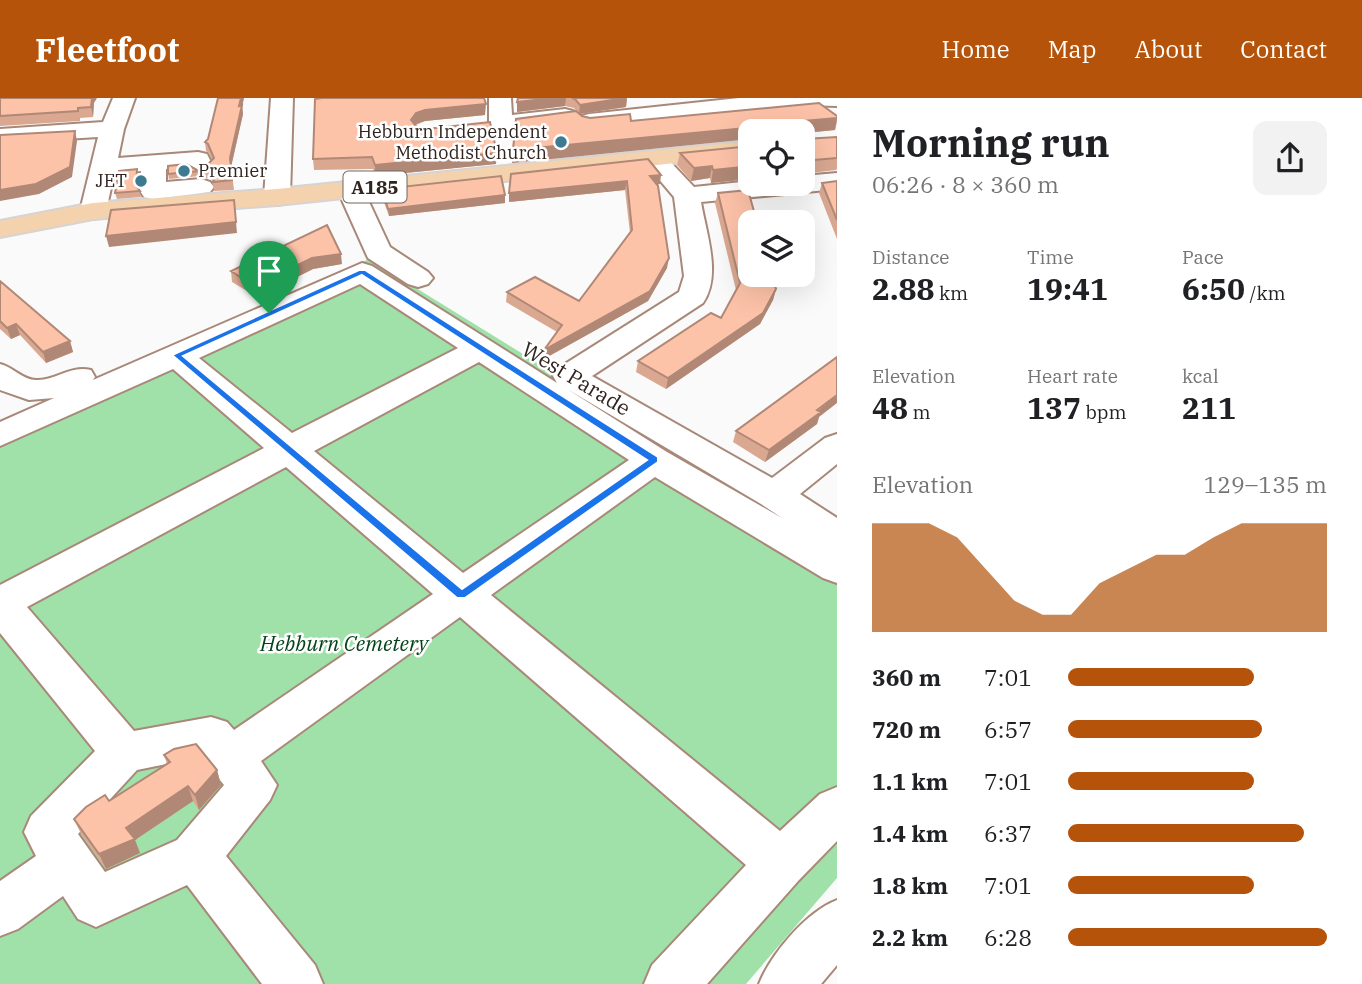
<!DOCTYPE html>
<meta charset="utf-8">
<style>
:root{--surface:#fff;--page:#f2f2f2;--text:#202124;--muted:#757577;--accent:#b45309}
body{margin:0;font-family:"IBM Plex Serif",serif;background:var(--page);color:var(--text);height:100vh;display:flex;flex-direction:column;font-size:26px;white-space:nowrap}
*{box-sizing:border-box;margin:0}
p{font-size:23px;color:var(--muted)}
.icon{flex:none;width:38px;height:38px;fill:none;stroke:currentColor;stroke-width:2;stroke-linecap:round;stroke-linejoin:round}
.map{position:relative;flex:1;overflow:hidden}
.sheet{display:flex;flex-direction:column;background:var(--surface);width:525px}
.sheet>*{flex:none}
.tools{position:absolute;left:738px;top:21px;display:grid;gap:14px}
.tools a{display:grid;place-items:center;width:77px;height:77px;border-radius:14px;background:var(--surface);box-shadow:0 7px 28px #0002;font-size:35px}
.pin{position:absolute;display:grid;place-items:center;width:60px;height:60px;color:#fff;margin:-72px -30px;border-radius:50% 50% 50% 0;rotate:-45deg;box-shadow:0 0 7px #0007}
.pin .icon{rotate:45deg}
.round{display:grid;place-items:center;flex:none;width:74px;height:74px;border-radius:14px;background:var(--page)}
.headline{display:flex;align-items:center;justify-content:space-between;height:119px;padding:0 35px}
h1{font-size:38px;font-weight:700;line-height:52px}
.figures{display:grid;grid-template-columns:repeat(3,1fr);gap:10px;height:119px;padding:7px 35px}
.figures div{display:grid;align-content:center}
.figures b{font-size:30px;font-weight:700}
.figures small{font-size:19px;font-weight:400}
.figures p{font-size:19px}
.chart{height:196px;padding:14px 35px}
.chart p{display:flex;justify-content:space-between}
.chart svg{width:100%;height:126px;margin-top:7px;fill:var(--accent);opacity:.7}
ul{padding:0 35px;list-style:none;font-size:23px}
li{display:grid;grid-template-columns:112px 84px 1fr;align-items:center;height:52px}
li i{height:18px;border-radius:9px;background:var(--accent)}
header{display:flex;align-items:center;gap:42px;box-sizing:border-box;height:98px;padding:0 35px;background:var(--accent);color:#fff}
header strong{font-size:33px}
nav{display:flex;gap:38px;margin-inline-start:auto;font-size:24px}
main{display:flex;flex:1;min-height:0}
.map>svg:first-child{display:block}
.green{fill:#a0e0a9}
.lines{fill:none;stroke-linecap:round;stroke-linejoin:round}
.minor-casing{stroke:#a88879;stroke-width:4}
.major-casing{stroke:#d6d3d2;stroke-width:4}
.minor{fill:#fff;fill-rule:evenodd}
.major{fill:#f5d2ae;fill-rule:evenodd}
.wall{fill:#daa891}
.shaded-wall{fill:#b18876}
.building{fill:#fdc3a9;stroke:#b18876;stroke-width:2}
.route{fill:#1a73e8;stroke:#fff;stroke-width:2;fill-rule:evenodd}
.poi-dot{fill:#3e7b91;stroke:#fff;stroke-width:2.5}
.labels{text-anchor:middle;stroke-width:5;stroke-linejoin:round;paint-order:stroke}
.far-poi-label{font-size:18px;fill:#31241e;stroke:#fff;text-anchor:end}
.shield{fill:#fff;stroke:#6f6662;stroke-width:2}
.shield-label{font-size:19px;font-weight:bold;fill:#31241e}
.street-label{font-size:21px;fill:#31241e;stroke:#fff}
.park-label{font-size:21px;font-style:italic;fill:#044419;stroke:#fff}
</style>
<header>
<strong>Fleetfoot</strong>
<nav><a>Home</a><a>Map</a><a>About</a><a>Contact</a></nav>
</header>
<main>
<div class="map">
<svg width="837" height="886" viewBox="0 0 837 886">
<rect width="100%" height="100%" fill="#fafafa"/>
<path class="green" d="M369 161 837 450V780L746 886H0V326Z"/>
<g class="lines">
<g class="minor-casing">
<path id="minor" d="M113 0H135L124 31 118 60 198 54 207 56 213 68 209 73 200 76 191 73 188 69 166 71V84L201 81 210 84 214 89 210 94 153 101 144 99 140 93 141 73 114 76 106 113 102 119 93 121 84 119 80 113 98 39 0 45V31L103 24Z
M271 0H293L290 99 286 105 277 107 268 105 264 99Z
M489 0H511L512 17 565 11 573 13 577 18 573 23 565 25 501 32 493 30 489 25Z
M739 0H837V8L803 7 589 30 581 28 577 23 581 18 589 16Z
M653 53 662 55 694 89 751 83V86H803V78L837 75V91L701 104C706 135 722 177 703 205L592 278 772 380 825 340 837 336V366L800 396 837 420V485L823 480 655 379 491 497 780 733 820 696 837 689V743L799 782 707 886H644L652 867 746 767 460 519 261 663 277 687 270 702 226 758 315 867 323 886H262L187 787 96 829 78 821 63 798 18 831 0 838V783L36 758 24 734 31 718 95 653 0 535V487L264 350 173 271 0 348V324L54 300 29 302 0 292V266C13 269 23 282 36 282 56 283 69 267 91 272L95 279 93 282 362 165 372 168 557 285 553 278 557 271 679 194 684 178 674 99 641 60 644 55ZM360 186 458 250 292 335 199 260ZM479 264 629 362 463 475 314 353ZM567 291 761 406 782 420 667 354ZM286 369 433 496 234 632 227 624 211 619 134 633 27 509ZM201 659 224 687 177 742 105 774 78 736 137 672Z
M350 83 359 85 363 91 390 149 428 174 433 180 428 186 418 189 408 186 368 160 337 91 341 85Z
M837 802V867L821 886H759C771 856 806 814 837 802Z"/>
</g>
<g class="major-casing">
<path id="major" d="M751 43V57L277 107 93 121 0 139V123L93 105 277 91Z"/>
</g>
<use href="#minor" class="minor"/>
<use href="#major" class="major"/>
</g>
<path class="wall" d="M0 0 94 5 93 19 80 20V23L0 28Z
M244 0 242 7 243 16 231 69 234 92 214 93 212 82 201 78 200 69 208 66 212 62 209 55 206 53 205 44Z
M518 0H627L626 9 580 16 582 18 590 20 631 23 837 18V24L835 32 805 35V41L837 39V71L836 72 811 75 808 69 803 33H751L512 65 576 13 574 10 565 8 517 14Z
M315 1 485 17 425 23 416 27 417 29 496 66 375 78 373 71 314 72 313 61Z
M680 55 741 77 740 82 711 85 710 80 691 83 677 67Z
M648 61 660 86 657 87 667 170 648 203 542 262 544 252 557 234 506 204 507 194 579 203 630 135 625 92 509 104Z
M199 73 200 78 169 81 168 76Z
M138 76V90L141 99 117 101 115 95Z
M837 83V141L819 95 822 85Z
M382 91 505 97V105L389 118 382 99Z
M718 95 776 191 773 202 760 226 666 291 636 274 638 263 721 220 736 192 715 105Z
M342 166 313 171 257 199 232 184 231 173Z
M0 183 70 243 73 254 46 265 20 237 11 241 0 231Z
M819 319 817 326 765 364 733 344 736 333Z
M164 657 217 672 221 687 199 712 193 703 135 742 140 755 106 771 81 736 74 721 109 703 167 666Z"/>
<path class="shaded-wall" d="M92 0H97L94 5 93 19 91 9Z
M241 0H244L242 9V7L243 16 231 69 234 92 230 60Z
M554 0H566L565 8 517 14V4Z
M627 0 626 9 579 16 580 7Z
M486 6 485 17 425 23 416 26 411 33V22L416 15 425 12Z
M837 20 835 32 803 35 804 23Z
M756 29 755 33H751V41L512 65 513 52Z
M75 33 77 43 72 79 39 96 0 103V92Z
M497 55 496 66 375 78V67Z
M812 56 808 69 803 70V57Z
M751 63V76L741 77 740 82 711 85 713 72 742 64Z
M712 68 710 80 691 83 694 70Z
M661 77 660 86 649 87 650 78Z
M627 83 625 92 509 104V95Z
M505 97V105L389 118 388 111Z
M234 102 237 135 109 149 106 138Z
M341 156 342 166 313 171 257 199 255 188 312 160Z
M669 160 667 170 648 203 542 262 544 252Z
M776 191 773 202 760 226 666 291 668 280Z
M16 226 20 237 11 241 7 230Z
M70 243 73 254 46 265 43 254Z
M837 297V305L819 319 817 326 765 364 769 352Z
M217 672 221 687 199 712 195 697Z
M188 688 193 703 135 742 140 755 106 771 99 756 126 730Z"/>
<path class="building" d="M0 0H92L91 9 78 10V13L0 18Z
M218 0H241L239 8 242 7 230 60 232 82 213 84 215 80 211 73 200 69 208 66 214 60 208 46 205 44 208 41Z
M322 0H484L486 6 425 12 416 15 411 22 417 29 426 31 490 24 497 55 375 67 372 59 313 61 315 1Z
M518 0H554L517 4Z
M572 0H625L580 7 575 1Z
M819 5 837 18V20L804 23 805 41 837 39V60L814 62 812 56 803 57V33H756V29L513 52 516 21 576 13 582 18 590 20 630 16 631 23Z
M75 33 70 69 36 86 0 92V37Z
M751 48V63L742 64 743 69 713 72 712 68 694 70 680 55Z
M648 61 661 77 650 78 658 88 669 160 650 193 544 252 562 227 507 194 535 179 579 203 632 132 627 83 509 95 511 76Z
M186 66 199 73 168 76V68Z
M137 71 136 88 140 93 115 95 119 73Z
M501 78 505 97 388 111 382 91Z
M837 83V122L822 85Z
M748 92 757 124H751V177H772L776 191 763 215 668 280 638 263 711 215 721 220 740 185 718 95Z
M234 102 236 124 106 138 111 112Z
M327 127 341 156 312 160 255 188 231 173Z
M0 183 70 243 43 254 16 226 7 230 0 223Z
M837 259V297L817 312 821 314 769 352 736 333Z
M196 646 217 672 195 697 188 688 126 730 135 741 99 756 74 721 86 709 105 697 109 703 170 664 164 657 174 651Z"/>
<path class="route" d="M359 172H365L658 359V364L465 500H457L172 257ZM362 177 647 362 462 491 183 258Z"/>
<g class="poi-dot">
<circle cx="561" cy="44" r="7"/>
<circle cx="184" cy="73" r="7"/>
<circle cx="141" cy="83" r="7"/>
</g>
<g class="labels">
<g class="far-poi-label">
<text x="547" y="40">Hebburn Independent<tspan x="547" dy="21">Methodist Church</tspan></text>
<text x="198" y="79" text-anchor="start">Premier</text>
<text x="127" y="89">JET</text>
</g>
<rect class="shield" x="343.5" y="73.5" width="63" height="31" rx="5"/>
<g class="shield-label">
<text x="375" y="96">A185</text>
</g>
<g class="street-label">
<text transform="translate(576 281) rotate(31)" y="7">West Parade</text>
</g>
<g class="park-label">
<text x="344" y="553">Hebburn Cemetery</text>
</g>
</g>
</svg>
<div class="tools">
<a><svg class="icon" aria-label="locate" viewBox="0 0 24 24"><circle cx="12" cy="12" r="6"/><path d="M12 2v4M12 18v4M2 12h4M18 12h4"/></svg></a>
<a><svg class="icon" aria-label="layers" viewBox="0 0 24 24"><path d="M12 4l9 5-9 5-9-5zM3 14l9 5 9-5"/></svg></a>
</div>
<div class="pin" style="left:269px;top:215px;background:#1e9e55"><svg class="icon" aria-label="arrive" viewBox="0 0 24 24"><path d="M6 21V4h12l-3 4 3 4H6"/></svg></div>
</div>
<section class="sheet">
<div class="headline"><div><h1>Morning run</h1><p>06:26 · 8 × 360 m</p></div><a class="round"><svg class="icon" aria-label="share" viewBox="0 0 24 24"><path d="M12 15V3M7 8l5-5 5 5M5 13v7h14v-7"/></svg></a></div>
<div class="figures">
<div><p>Distance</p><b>2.88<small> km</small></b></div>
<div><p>Time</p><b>19:41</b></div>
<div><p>Pace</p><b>6:50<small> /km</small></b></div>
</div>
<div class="figures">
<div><p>Elevation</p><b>48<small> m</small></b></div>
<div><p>Heart rate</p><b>137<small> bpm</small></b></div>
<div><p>kcal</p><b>211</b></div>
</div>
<div class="chart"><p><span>Elevation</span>129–135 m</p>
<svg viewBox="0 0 160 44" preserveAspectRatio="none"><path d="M0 44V6L10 6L20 6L30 11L40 22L50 33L60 38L70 38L80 27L90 22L100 17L110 17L120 11L130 6L140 6L150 6L160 6V44z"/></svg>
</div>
<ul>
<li><b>360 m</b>7:01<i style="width:72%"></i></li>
<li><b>720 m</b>6:57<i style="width:75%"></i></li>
<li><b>1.1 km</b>7:01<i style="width:72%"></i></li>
<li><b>1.4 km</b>6:37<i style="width:91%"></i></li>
<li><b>1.8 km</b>7:01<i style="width:72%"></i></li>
<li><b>2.2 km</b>6:28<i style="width:100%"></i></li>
</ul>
</section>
</main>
